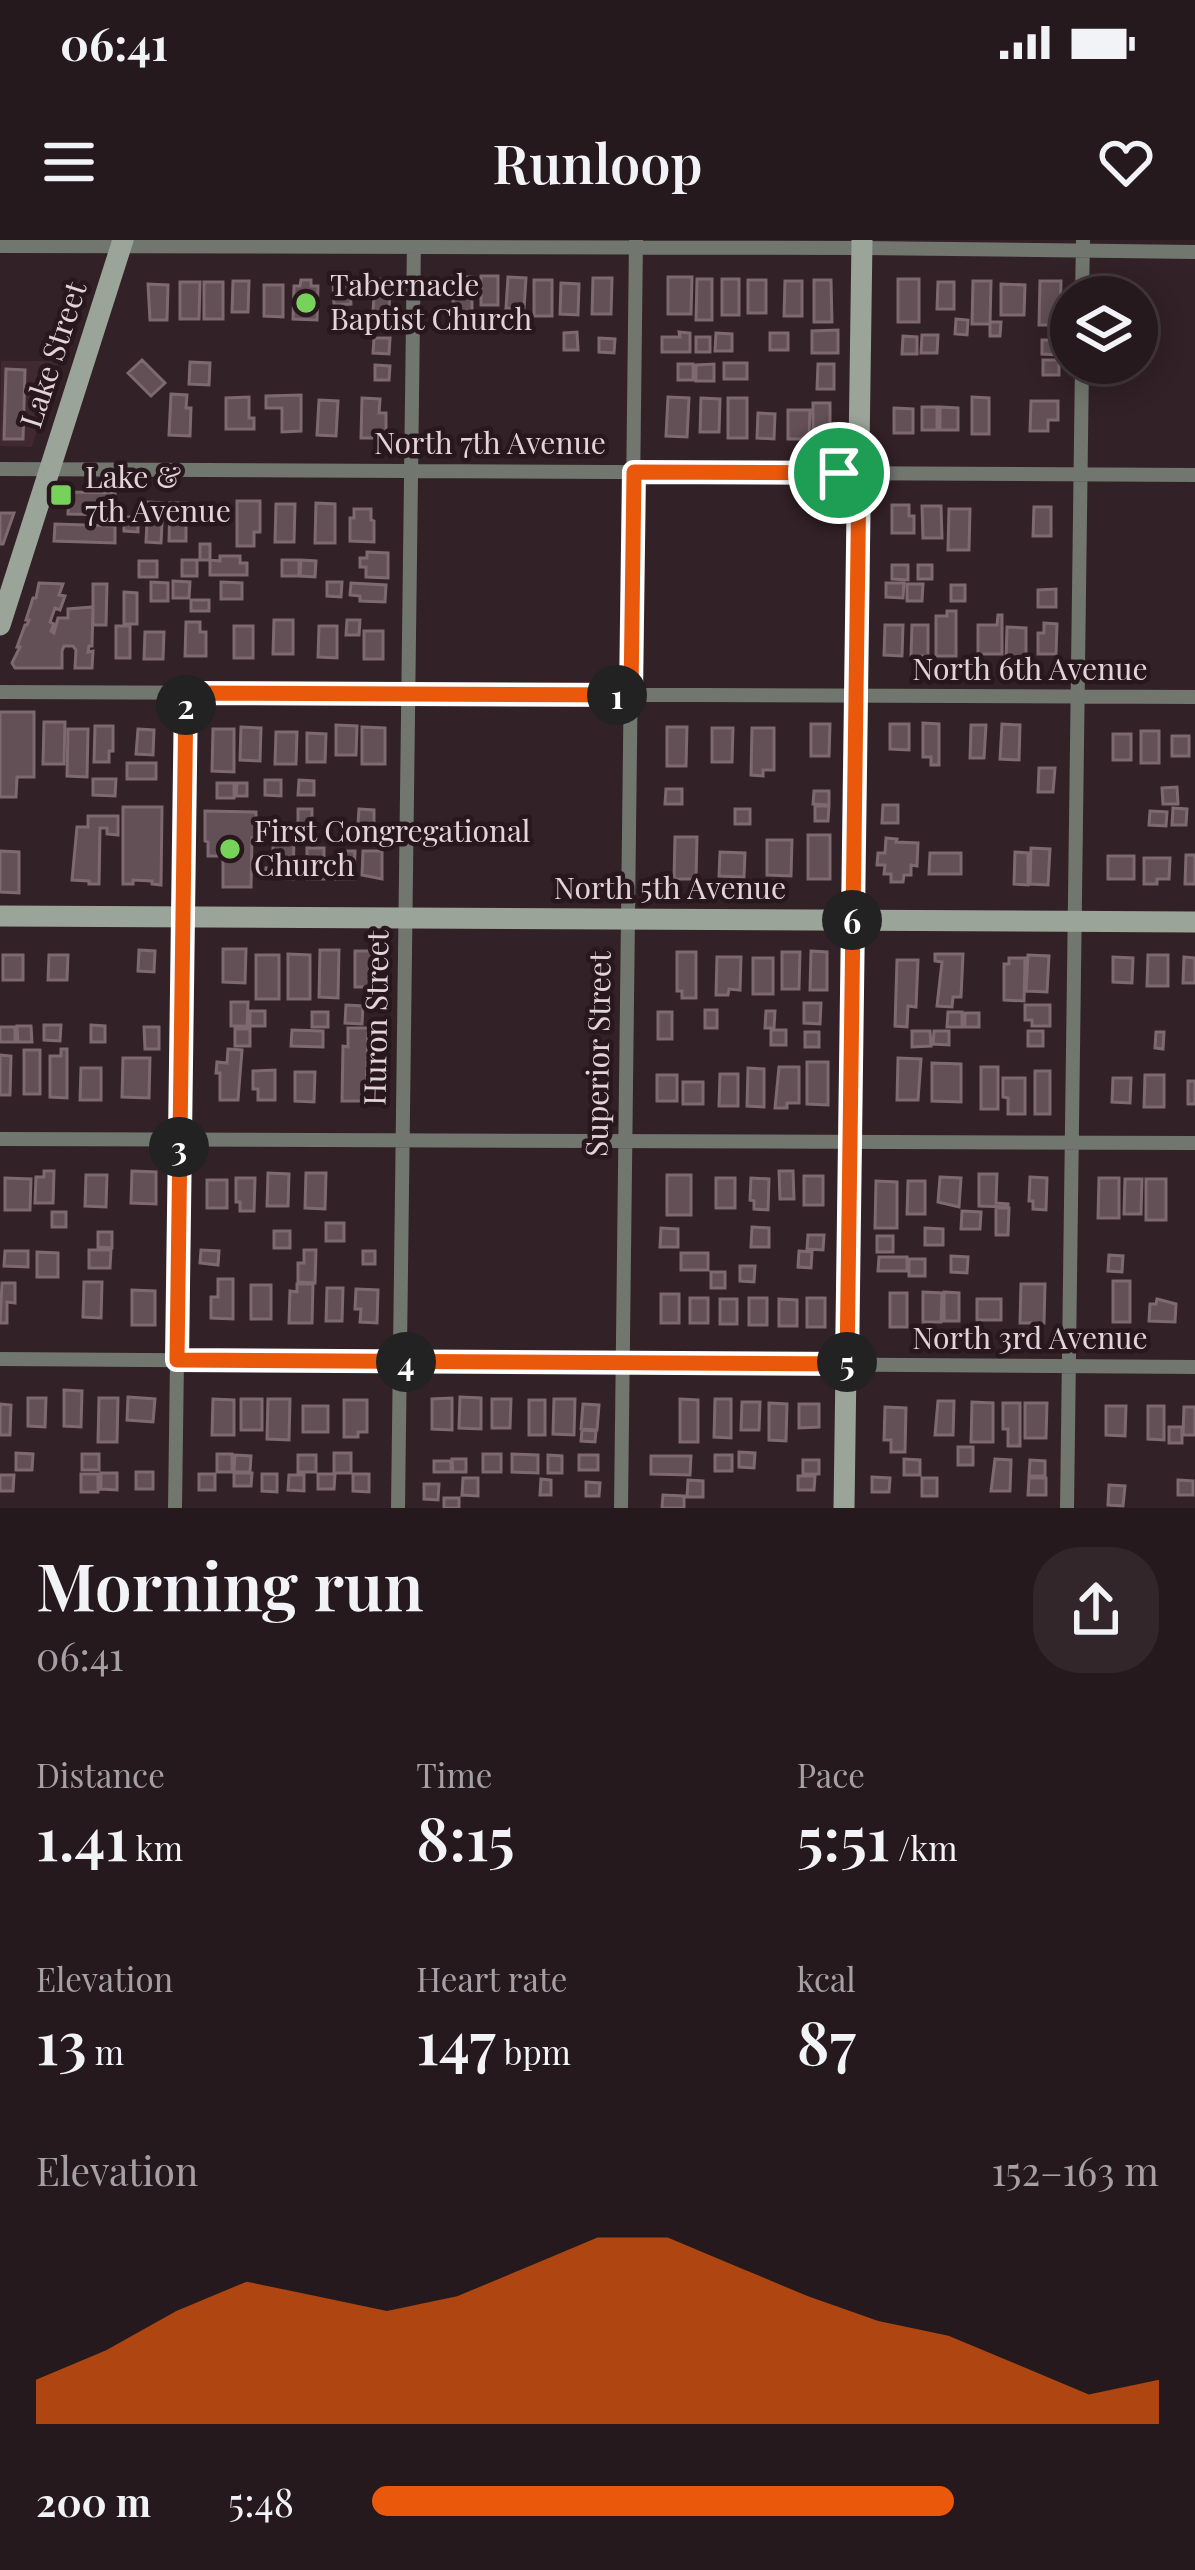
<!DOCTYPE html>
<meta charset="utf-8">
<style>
:root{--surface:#26191d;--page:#32262a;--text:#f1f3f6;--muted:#a4a0a4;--line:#42383b;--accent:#ea580c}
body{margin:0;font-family:"Playfair Display",serif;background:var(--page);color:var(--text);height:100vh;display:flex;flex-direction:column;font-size:45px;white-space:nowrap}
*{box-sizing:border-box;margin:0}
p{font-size:39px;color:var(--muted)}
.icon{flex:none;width:66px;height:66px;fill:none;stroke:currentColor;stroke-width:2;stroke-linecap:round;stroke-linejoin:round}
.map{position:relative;height:1268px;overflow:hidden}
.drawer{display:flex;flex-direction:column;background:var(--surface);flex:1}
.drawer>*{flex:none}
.controls{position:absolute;left:1050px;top:36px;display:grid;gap:24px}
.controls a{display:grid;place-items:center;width:108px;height:108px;border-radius:50%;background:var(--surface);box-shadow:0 6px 30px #0003,0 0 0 3px var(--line);font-size:60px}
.pin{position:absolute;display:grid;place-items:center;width:102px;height:102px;color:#fff;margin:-51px;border:6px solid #fff;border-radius:50%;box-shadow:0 3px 12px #0007}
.km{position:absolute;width:60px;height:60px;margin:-30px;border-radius:50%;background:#222;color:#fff;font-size:33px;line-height:60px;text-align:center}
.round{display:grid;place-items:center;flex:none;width:126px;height:126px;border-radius:48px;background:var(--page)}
.head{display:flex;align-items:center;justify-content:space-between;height:204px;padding:0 36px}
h1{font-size:66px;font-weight:600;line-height:90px}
.stats{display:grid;grid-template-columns:repeat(3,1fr);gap:18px;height:204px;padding:12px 36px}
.stats div{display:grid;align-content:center}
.stats b{font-size:60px;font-weight:600}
.stats small{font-size:33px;font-weight:400}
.stats p{font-size:33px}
.chart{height:336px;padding:24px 36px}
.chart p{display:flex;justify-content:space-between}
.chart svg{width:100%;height:216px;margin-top:12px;fill:var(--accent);opacity:.7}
ul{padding:0 36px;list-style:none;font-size:39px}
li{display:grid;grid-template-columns:192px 144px 1fr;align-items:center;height:90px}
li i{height:30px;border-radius:15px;background:var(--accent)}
.status{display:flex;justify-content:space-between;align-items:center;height:84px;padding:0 60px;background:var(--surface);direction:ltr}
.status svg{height:33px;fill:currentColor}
header{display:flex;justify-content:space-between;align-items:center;height:156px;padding:0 36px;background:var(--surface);font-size:54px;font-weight:600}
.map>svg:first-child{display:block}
.built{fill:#402931}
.building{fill:#634f56;stroke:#7e6970;stroke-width:3}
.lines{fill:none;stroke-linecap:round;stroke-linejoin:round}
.street{stroke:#71766f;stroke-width:14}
.secondary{stroke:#9ba498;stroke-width:21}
.route-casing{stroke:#fff;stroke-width:24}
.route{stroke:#ea580c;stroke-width:15}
.poi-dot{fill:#76d25a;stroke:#28181e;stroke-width:4.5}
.labels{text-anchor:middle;stroke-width:9;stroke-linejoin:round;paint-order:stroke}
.poi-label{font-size:30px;fill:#e1d5d9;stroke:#28181e;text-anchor:start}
.street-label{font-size:30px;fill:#e1d5d9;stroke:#28181e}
</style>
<div class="status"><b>06:41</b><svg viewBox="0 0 49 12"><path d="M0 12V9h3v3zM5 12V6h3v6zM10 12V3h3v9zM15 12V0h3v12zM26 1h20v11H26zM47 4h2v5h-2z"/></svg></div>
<header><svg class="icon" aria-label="menu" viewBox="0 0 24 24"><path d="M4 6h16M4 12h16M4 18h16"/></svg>Runloop<svg class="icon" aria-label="heart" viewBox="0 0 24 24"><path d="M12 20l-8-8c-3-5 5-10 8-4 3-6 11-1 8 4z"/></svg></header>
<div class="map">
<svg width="1195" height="1268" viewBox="0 0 1195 1268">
<rect width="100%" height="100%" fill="#322127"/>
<path class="built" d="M1 121H59L32 207 0 206Z"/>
<path class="building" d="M481 36H498V65H481Z
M453 37H472V77L453 78Z
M508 37 526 38 524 69 506 68Z
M668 37H692L691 74H668Z
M593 38H612L611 74H592Z
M375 39 390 40 389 73 373 72Z
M697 39H712V80H696Z
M722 39H739V75H722Z
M898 39H919V82H898Z
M301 40H311V46H318L317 80 293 79 294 46H300Z
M333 40H350L351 64 334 65Z
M534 40H552V76H534Z
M748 40H766V73H748Z
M814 40H831L832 82H814Z
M233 41H249L248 72H232Z
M785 41H802V76H784Z
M973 41H991L990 84H972Z
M1040 41H1061L1060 85H1039Z
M180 42H200L199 79H180Z
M204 42H223V79H204Z
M938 42H954V69H937Z
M561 43 579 44 578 75 560 74Z
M148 44 168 45 167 80H150Z
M1001 44 1025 45 1024 75H1001Z
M264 45H283V77L264 76Z
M956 79 968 80 967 95 955 94Z
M990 82H1001L1000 96H990Z
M838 90V113H812V91Z
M577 92 578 110H564V93Z
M679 92 690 93V112H662V97H680Z
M716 93 732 94V111H715Z
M770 93H788V110H770Z
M922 95H938L937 113H921Z
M903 96 917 97V114H902Z
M696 97H710V112H696Z
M374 98H390L389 114 373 113Z
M599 98 615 99 614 113 599 112Z
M1042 100H1059L1058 115 1042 114Z
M142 120 165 143 151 156 128 133Z
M1043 120H1059V135H1043Z
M190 122 210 123 209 145 189 144Z
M724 123H747V139H724Z
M678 124H693V140H678Z
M714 124V141H696V125Z
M818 124H834V149H817Z
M375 125 390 126 389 140H375Z
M6 129 25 130 23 199H4Z
M171 154 187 155 186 168H191L190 196 169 195Z
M301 155V191L282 192V168H266V156Z
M249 157V178H254V189H226V158Z
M668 157 689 158 687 197 666 196Z
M972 157 989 158V194H972Z
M362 158 380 159 379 173H386V198H361Z
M701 158 720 159 719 192H700Z
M728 158H747V198H728Z
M319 160 338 161 336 196 317 195Z
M1031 161H1058V180H1048V191H1030Z
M813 163H830V199H813Z
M922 167H937V190H922Z
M940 167 958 168V190H940Z
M894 168 913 169V193H894Z
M788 170H810L809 199H788Z
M758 173 775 174 774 199 757 198Z
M69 252 115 253V275L68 274Z
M237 261H260V292H254V306H237Z
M148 262 163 263 161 303 146 302Z
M170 263H186V301H169Z
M316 263 335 264V303H315Z
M276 264H295L294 302H275Z
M892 265H909V276H914V293H892Z
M922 266H941L942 298H923Z
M1034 267H1051V296H1033Z
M354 269H371V280L374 281V302L350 301V278H354Z
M949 269H970L969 310H948Z
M0 273H14L3 304H0Z
M124 277H138V292L124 291Z
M55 284 115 286V303L54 301Z
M200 304H210V320H200Z
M367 312 388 313V338L366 337V327H360V318H367Z
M220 316H240V323H247V335H210V320L220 321Z
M182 320H197V336H182Z
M282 320H299V336H282Z
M301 320 316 321 315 337 300 336Z
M139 321H157V337H139Z
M892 325H908V340L892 339Z
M918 325H932V339H918Z
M173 341 190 342 189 358H173Z
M151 342 168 343V361H151Z
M221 342 242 343V359H221Z
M327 342H342L341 357 327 356Z
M39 343 63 344 59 355 65 356 60 370 55 368 50 382 54 384 51 391 54 393 58 378H68V369L93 367 92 406H89L88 412 93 411 92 428H75L76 410 73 406H64L62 411V428H15L12 423 20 407H17L25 385H27L29 380H26L33 358H36Z
M351 343 386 345 385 362 360 361V356L350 355Z
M886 343H904L903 358 886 357Z
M93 344H107L106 385H93Z
M907 344H923L922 361H907Z
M951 345H965V361H951Z
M1056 349V367H1038V350Z
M124 352 137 353V384H124Z
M191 360H209V371H191Z
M947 371H956V416H936V376H947Z
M998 375H1002V414H978V385H997Z
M274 380H293V414H273Z
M347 380H360L359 395H346Z
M186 382H200V392H206V416H185Z
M1044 383 1057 384 1056 414H1038V393H1044Z
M885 385H903L902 416 884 415Z
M912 385H928V416H911Z
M116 386H130V418H116Z
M234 386H253V418H234Z
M319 386H337V418L318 417Z
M1007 387 1026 388V421L1006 420Z
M364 391H383V419H364Z
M145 392H164L163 419H144Z
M0 472H34V537H17L16 557H0Z
M44 482H65L64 524H43Z
M923 483 939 484V525H931V517H923Z
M811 484H830L829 516H811Z
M890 484H909V510L890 509Z
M1002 484 1020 485 1019 520 1000 519Z
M336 485 357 486 356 515H336Z
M971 485H986L984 518H970Z
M95 486H113V511H109V522H94Z
M241 487 261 488 260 521 240 520Z
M362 487 385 488V524H362Z
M667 487H687L686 526H667Z
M712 488H733L732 522H712Z
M752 488H774V530H763V536L751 535Z
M68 489H88L87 537 67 536Z
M138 489 154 490 153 515 136 514Z
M213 489H234V532L212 531Z
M1141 491H1159V523H1141Z
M276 492H297L296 524H275Z
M307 493 326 494 325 522H307Z
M1113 494H1131V520H1113Z
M1172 496H1189V516H1172Z
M127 523H156V539H127Z
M1039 528H1055L1053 552H1038Z
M93 539H116L115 556 93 555Z
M265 540H281V556L265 555Z
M299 540 314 541V555H298Z
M217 543H234V558H217Z
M237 543H247V556H236Z
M1177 547 1178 564H1163L1162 548Z
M666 549H682V564H665Z
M814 551H829V565L813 564Z
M883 565H898V583H882Z
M815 566H829L828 581H815Z
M123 567H162L161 645 152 644V641L133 640V644H123Z
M1173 568 1187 569 1186 585H1172Z
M298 569H312V583H298Z
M359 569 374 570V584H358Z
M735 569H750V584H735Z
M205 571 256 572V598H252L251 647H223V616H208V602L205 601Z
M1150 571 1167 572 1166 586 1149 585Z
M88 576H118V595L107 594V588H100L99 644H89V641L72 640 77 587H88Z
M808 595H830V639H808Z
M675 597H697L696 639H674Z
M886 598 897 599 896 602 918 603 917 626 911 625V635H904L903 642H891V634H884L885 625H877L878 613H885Z
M273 599H294L293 639 265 638 266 628H273Z
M767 600H792L791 636 767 635Z
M307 608H324V639H307Z
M1031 608 1050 609 1048 645 1030 644Z
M0 611 19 612V653L0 652Z
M337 611H355L354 639H336Z
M363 611H382V639L362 635Z
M720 612 745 613 744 637 719 636Z
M1015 612 1028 613V645L1014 644Z
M930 613H961V634H929Z
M1186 615H1195V644H1185Z
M1108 616H1134V639H1108Z
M1144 618H1170L1169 639H1157V644H1144Z
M223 709H246L245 743 223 742Z
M139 710 155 711 154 732 138 731Z
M320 710H339L338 758 319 757Z
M355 711H378L377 747H355Z
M811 711 827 712V750H810Z
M677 712H696V758H682V751H677Z
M782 712H800L799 749H782Z
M288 714 310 715V759H288Z
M935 714H963L961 757H953L952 767 937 766 942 722 935 721Z
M3 715H23V740H3Z
M49 715H68L67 740H48Z
M256 715H279V759H256Z
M1028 715 1049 716 1047 752 1026 751Z
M1148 715H1168V746H1147Z
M717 717H741L740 750 729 749 728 755H716Z
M1113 717 1133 718 1132 743 1113 742Z
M1184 717 1195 718V743H1183Z
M753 718H773V754H753Z
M1009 718H1025L1024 761 1004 760V724H1009Z
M897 720H918L916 767 908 766 907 787 895 786Z
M231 762H248L247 786H231Z
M804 763H821L820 784 804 783Z
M346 765 363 766 362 784 345 783Z
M1025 765H1050V786H1032V780H1025Z
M705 770H717V788H705Z
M250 771H265V786H250Z
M766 771H775L774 788H765Z
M312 772H328V787H312Z
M658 772H672V799H658Z
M948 772H962V787H947Z
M965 773H979V787H965Z
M44 785H61L60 801 44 800Z
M91 785 105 786V802H91Z
M17 786H31L32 802H18Z
M0 787H15V802H0Z
M144 787H159V809H145Z
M348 788H368L366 861H342L343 806 348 807Z
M235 789H250V806H235Z
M292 790 323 791V807L291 806Z
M771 790H786V805H771Z
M912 791H930L931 806 912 807Z
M934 791H949V805L933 804Z
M1028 791H1043V806H1028Z
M805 792H819V807H805Z
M1156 792H1164L1163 809 1155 808Z
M61 809H67V858L50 857V816H61Z
M228 809 242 810 238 860H220V833H216L217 822 227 823Z
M24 810H40V854H24Z
M0 815 11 816 10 855H0Z
M123 818H150L149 858 122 857Z
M898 818 921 819 918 860H897Z
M807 822H828V865L807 864Z
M932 823 961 824V862L932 861Z
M779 827H799V863H787V868H775Z
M981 827H998V869H981Z
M81 828H101V860H80Z
M748 828 764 829V867L747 866Z
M275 830V860H258V849H253V831Z
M1035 831H1050V874H1035Z
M295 832H315L314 862 295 861Z
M720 834H738V866H719Z
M657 835H677V861H657Z
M1145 835H1164V867H1144Z
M1003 838H1025V874H1008V858L1003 857Z
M1113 838H1131L1130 863 1112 862Z
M1188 841H1195V864H1188Z
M683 842H703V864H683Z
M44 931H54L53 963H35L36 937H44Z
M132 931 156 932V964L131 963Z
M779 931H793L794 959H780Z
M268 933 289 934 288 966H267Z
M306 933H326L325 969 305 968Z
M979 934H997L996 963 1008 964V967L979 966Z
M86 935H107L106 967 85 966Z
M667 935H691V975H667Z
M804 936H823V965H804Z
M940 937 961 938 959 967 938 962Z
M1030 937 1047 938 1046 970 1033 969V961H1029Z
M5 938 31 939 30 970H5Z
M236 938H255L254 971H240V962H236Z
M716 938H735V968H716Z
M751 938 769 939 768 970 754 969V961L750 960Z
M1099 938H1119V978H1098Z
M1125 939H1142L1141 974H1124Z
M1146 939H1166V980H1146Z
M207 940H227V968H207Z
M876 941 897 942V988H875Z
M908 941H925V974H907Z
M996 968H1009L1008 995H996Z
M962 971 981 972 980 989H961Z
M52 972H66V987H52Z
M326 983H344V1001H326Z
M752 987 769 988V1007H751Z
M661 988 678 989V1007H660Z
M925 988 943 989V1005H925Z
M274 991H290V1008H274Z
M98 992H112V1008L98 1007Z
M808 995H824L823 1010 807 1009Z
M877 996H893V1012H877Z
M89 1010H111L110 1028H89Z
M201 1010 219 1011 218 1025 200 1023Z
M304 1010H316L315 1043 298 1042V1023H304Z
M5 1011H28V1027L4 1026Z
M363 1011H375V1024H363Z
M799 1011 812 1012 811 1028 798 1027Z
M37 1012 58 1013V1037H37Z
M681 1013H708V1030H681Z
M1109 1015 1123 1016 1122 1032 1108 1031Z
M951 1016 968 1017 967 1033 951 1032Z
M879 1017H907V1031H878Z
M909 1019H925V1036H909Z
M740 1026H755L754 1042 740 1041Z
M711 1032H725V1048H711Z
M218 1039H233V1079L211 1078V1057H218Z
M1113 1041H1130V1082H1113Z
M84 1042H102L101 1078 83 1077Z
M2 1043H15V1063L7 1062V1083H0Z
M297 1044H313L312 1083H289L290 1051 297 1052Z
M1021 1044H1045L1044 1083H1020Z
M251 1045H271V1079H251Z
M327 1048H343L342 1081H326Z
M356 1049 378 1050 377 1083 360 1082 361 1069H355Z
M132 1050 155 1051V1085H132Z
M923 1052 942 1053 941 1082H923Z
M944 1052 959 1053V1081H944Z
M890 1053H907V1087H890Z
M661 1054H679V1083H661Z
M690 1058H708V1083H690Z
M749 1058H767V1085H749Z
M807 1058H825V1087H807Z
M720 1059H737V1084H720Z
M779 1059 797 1060V1086H779Z
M977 1059H1001V1080H977Z
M1157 1059 1176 1064 1175 1082 1149 1081 1150 1064H1156Z
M64 1150 82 1151 81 1187 64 1186Z
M128 1157 155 1159 153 1182 127 1180Z
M460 1157 481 1158V1189L459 1188Z
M28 1158H46L45 1187 28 1186Z
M99 1158H118L117 1202H98Z
M452 1158V1190L432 1189V1159Z
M213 1159 234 1160V1195H212Z
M241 1159H262V1190H241Z
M268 1159H290L289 1200 267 1199Z
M492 1159H511L510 1188H492Z
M554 1159H575L574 1195 553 1194Z
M680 1159 698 1160V1202H680Z
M715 1159H731V1198L714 1197Z
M344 1160H367V1192H358V1197H344Z
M529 1160H545V1195H529Z
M938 1161H954L953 1195H935Z
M742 1162H760L759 1190H741Z
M972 1162 993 1163V1202H971Z
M769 1163 787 1164 786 1201 769 1200Z
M1003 1163H1020V1206H1008V1189H1003Z
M1025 1163H1047L1046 1198H1025Z
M0 1164 11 1165 10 1195H0Z
M583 1164 599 1165 597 1190 581 1189Z
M799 1164H819V1187L799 1188Z
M303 1166H328V1192H303Z
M1106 1166H1126L1125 1196 1106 1195Z
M1148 1166H1164V1200L1148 1199Z
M885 1167 906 1168 905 1212H891V1200H884Z
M1184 1167H1195V1195H1183Z
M1169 1187H1182V1203H1169Z
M582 1190 596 1191 595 1202 581 1201Z
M958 1207H973V1225H958Z
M739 1212 755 1213 754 1228 739 1227Z
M16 1213 33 1214 32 1230H16Z
M334 1213H351V1233H334Z
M82 1214H99V1230H82Z
M217 1214H232V1232H217Z
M483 1214H501V1232H483Z
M512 1214 538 1215V1233L512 1232Z
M235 1215 251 1216 250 1232H234Z
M298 1215H316V1232H298Z
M548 1215 562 1216V1233H548Z
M579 1215H598V1230H579Z
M715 1215H732V1231H715Z
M651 1216H691L690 1235 651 1234Z
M452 1219H466V1232H453Z
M904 1219 920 1220V1235H904Z
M995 1219 1011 1220 1010 1251H991Z
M803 1220H819V1234H803Z
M1030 1220 1045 1221V1236H1029Z
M434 1221H451V1232H434Z
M136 1232H153V1249H136Z
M101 1233H117V1250L101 1249Z
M234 1233H252L251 1246H234Z
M81 1234H98V1252H81Z
M199 1234H215V1250H199Z
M262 1234H277V1252L262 1251Z
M318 1234H335L334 1249H318Z
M353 1234H369V1252L353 1251Z
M0 1235H14L13 1251H0Z
M289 1235H304V1251L288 1250Z
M798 1236H815L814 1250H798Z
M872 1237 890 1238 889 1252H872Z
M463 1238H478V1256L462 1255Z
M922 1238H937V1256H922Z
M1029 1238H1046V1255H1028Z
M541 1239 551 1240V1255H540Z
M688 1240 703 1241V1257H687Z
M1178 1240 1193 1241V1255H1178Z
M586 1242 600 1243 599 1256H586Z
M424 1244H439L438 1260 424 1259Z
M1109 1245 1125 1246 1123 1266 1108 1265Z
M663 1255 684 1256V1268H662Z
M444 1258H459V1268H444Z"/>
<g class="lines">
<path class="street" d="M0 6 862 8 1195 12
M1082 57 1083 0
M0 229 1195 235
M0 452 1195 457
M0 899 1195 903
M0 1119 1195 1127
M175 1268 186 453
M398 1268 414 0
M621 1268 636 0
M1067 1268 1082 123"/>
<path class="secondary" d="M0 385 123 0
M0 676 1195 682
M844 1268 862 0"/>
</g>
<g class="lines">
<g class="route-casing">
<path id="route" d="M634 232 859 233 847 1124 177 1120 186 453 631 455Z"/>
</g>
<use href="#route" class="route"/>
</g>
<g class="poi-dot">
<circle cx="306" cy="63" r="12"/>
<rect x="49" y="243" width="24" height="24" rx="6"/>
<circle cx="230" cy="609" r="12"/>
</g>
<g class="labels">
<g class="poi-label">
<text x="330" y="56">Tabernacle<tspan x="330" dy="34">Baptist Church</tspan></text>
<text x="85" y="248">Lake &amp;<tspan x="85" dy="34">7th Avenue</tspan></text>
<text x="254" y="602">First Congregational<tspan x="254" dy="34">Church</tspan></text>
</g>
<g class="street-label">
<text transform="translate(54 115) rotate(-72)" y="10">Lake Street</text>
<text x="490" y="214">North 7th Avenue</text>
<text x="1030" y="440">North 6th Avenue</text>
<text x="670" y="659">North 5th Avenue</text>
<text transform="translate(377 778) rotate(-89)" y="10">Huron Street</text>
<text transform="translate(599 814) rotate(-89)" y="10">Superior Street</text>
<text x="1030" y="1109">North 3rd Avenue</text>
</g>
</g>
</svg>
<div class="controls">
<a><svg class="icon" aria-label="layers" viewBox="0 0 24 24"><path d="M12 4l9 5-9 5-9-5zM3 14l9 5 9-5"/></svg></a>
</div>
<div class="pin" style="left:839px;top:233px;background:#1e9e55"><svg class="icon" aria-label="arrive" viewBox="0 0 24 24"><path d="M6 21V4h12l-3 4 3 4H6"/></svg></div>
<b class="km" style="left:617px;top:455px">1</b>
<b class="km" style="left:186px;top:465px">2</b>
<b class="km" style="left:179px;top:907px">3</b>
<b class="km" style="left:406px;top:1122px">4</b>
<b class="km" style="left:847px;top:1122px">5</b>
<b class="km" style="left:852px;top:680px">6</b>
</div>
<section class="drawer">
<div class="head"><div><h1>Morning run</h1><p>06:41</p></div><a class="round"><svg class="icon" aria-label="share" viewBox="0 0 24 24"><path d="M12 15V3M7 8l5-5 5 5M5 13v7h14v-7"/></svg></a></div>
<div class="stats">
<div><p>Distance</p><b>1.41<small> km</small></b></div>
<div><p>Time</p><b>8:15</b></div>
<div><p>Pace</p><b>5:51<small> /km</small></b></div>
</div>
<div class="stats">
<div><p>Elevation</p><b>13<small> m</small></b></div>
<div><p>Heart rate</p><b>147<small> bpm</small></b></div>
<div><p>kcal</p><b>87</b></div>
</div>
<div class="chart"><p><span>Elevation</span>152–163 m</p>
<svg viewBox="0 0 160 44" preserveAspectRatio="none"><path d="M0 44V35L10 29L20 21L30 15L40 18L50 21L60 18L70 12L80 6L90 6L100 12L110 18L120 23L130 26L140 32L150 38L160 35V44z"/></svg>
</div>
<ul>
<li><b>200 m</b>5:48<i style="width:74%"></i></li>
</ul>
</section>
